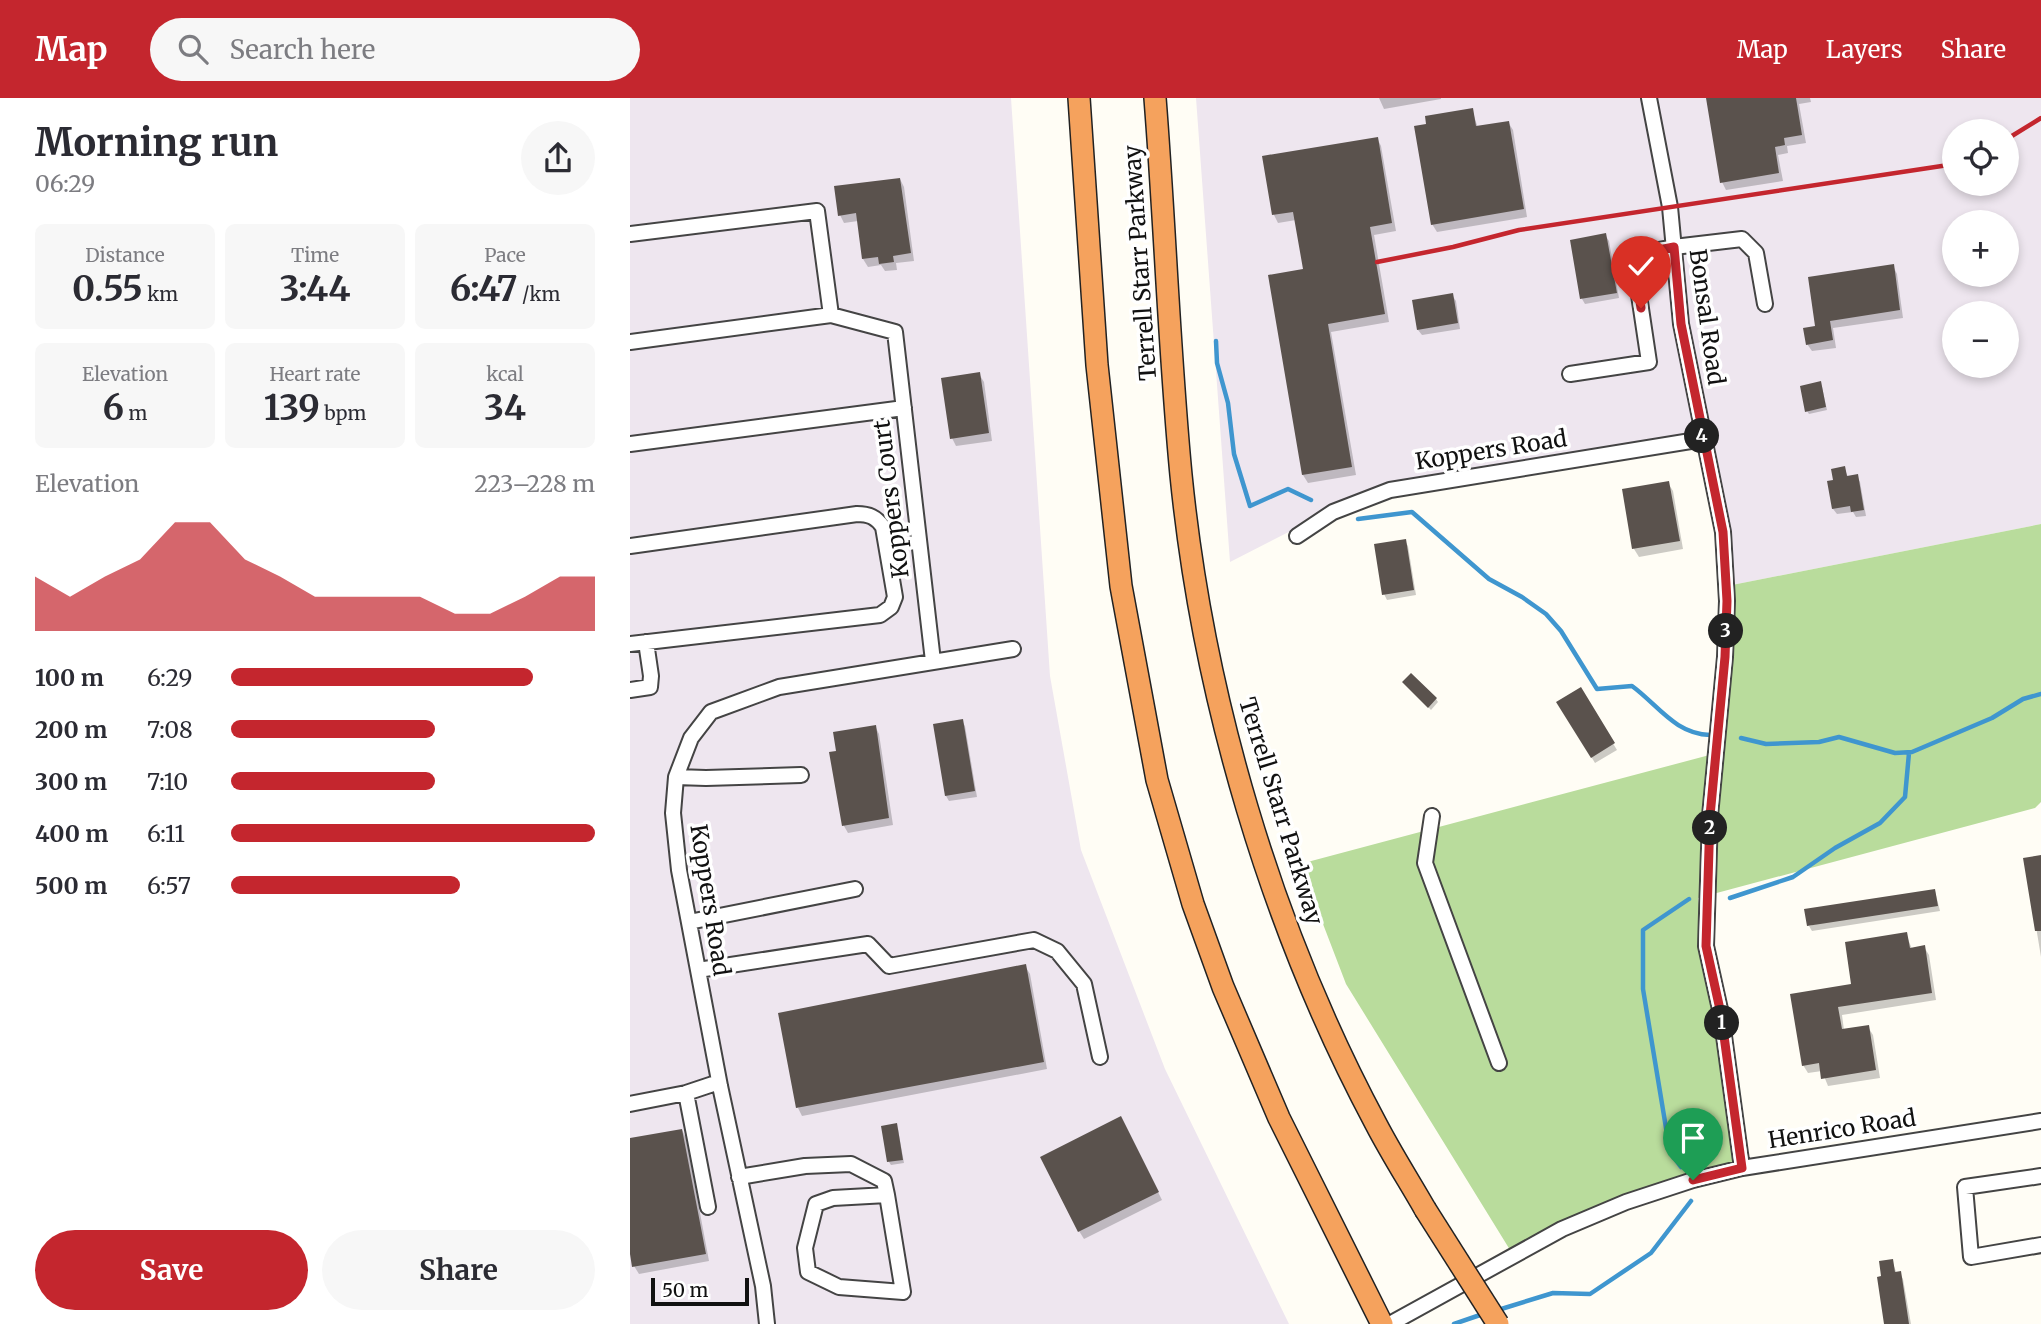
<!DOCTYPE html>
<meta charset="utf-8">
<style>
:root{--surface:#fff;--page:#f7f7f7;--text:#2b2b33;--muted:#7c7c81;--accent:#c4262e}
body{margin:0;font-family:Merriweather,serif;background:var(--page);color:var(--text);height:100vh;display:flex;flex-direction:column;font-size:26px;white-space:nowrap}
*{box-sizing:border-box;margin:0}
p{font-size:23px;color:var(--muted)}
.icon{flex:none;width:38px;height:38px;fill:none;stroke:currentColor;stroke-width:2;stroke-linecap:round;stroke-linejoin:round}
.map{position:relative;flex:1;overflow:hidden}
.sheet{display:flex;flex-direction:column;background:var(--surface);width:630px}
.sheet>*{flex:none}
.buttons{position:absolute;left:1312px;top:21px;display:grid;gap:14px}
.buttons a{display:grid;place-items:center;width:77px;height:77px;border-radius:50%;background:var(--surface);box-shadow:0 4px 10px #0003;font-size:35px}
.scale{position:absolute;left:21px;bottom:18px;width:98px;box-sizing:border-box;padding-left:7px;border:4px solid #111;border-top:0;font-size:19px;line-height:24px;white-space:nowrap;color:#111;-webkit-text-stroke:5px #fff;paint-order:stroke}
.pin{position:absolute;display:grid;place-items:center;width:60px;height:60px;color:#fff;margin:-72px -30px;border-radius:50% 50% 50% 0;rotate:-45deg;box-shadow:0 0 7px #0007}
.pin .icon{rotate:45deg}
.km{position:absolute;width:35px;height:35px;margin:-18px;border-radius:50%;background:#222;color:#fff;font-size:19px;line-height:35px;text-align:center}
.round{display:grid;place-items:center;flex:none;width:74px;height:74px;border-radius:37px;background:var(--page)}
.head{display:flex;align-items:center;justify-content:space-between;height:119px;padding:0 35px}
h1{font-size:38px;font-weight:700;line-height:52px}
.figures{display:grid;grid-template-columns:repeat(3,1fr);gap:10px;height:119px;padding:7px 35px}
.figures div{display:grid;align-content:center;border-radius:10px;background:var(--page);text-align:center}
.figures b{font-size:35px;font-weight:700}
.figures small{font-size:19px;font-weight:400}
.figures p{font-size:19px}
.chart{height:196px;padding:14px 35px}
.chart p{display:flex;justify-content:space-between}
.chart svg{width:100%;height:126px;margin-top:7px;fill:var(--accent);opacity:.7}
.primary-button{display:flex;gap:14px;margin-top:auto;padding:14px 35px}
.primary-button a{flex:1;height:80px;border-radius:42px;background:var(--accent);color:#fff;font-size:28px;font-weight:700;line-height:80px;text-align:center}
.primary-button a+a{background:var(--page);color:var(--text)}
ul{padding:0 35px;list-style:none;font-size:23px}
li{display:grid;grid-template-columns:112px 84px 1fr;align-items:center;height:52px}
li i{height:18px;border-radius:9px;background:var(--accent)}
header{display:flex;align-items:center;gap:42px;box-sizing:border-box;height:98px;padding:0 35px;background:var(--accent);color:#fff}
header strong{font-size:33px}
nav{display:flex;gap:38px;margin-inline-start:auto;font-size:24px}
.search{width:490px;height:63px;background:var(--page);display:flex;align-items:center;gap:18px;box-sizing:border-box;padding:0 24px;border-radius:38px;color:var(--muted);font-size:26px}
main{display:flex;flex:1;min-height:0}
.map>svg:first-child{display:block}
.industrial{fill:#eee6ef;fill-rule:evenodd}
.forest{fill:#b9dc9c}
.shadow{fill:#0003}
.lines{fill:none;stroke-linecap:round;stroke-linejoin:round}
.stream{stroke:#3f96cf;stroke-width:4.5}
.building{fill:#5a524d}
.minor-casing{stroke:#444;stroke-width:18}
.highway-casing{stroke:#222;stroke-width:24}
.minor{stroke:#fff;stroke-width:14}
.highway{stroke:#f5a25d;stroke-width:21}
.rail{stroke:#c4262e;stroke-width:4.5}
.highway-bridge-casing{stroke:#222;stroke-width:24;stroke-linecap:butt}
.highway-bridge{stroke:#f5a25d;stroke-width:21}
.route-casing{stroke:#fff;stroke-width:14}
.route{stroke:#c4262e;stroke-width:9}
.labels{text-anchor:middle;stroke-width:7;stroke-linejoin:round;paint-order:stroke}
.street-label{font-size:23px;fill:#111;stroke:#fff}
</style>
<header>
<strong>Map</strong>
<div class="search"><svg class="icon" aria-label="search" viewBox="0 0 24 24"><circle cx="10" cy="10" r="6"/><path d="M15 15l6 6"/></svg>Search here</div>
<nav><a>Map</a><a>Layers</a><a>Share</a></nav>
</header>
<main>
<section class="sheet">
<div class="head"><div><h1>Morning run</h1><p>06:29</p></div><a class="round"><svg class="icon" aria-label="share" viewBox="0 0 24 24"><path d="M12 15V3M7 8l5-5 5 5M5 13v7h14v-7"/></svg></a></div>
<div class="figures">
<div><p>Distance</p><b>0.55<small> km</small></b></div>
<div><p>Time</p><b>3:44</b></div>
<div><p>Pace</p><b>6:47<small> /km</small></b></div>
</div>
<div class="figures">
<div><p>Elevation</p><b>6<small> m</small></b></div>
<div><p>Heart rate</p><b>139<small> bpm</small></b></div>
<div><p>kcal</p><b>34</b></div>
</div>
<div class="chart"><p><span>Elevation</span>223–228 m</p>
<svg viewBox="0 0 160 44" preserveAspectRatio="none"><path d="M0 44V25L10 32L20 25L30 19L40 6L50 6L60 19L70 25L80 32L90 32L100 32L110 32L120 38L130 38L140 32L150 25L160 25V44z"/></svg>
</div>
<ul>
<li><b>100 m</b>6:29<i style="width:83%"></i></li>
<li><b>200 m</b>7:08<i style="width:56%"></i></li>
<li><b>300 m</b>7:10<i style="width:56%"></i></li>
<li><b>400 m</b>6:11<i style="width:100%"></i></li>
<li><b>500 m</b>6:57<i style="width:63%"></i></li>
</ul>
<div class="primary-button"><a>Save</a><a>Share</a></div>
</section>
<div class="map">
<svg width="1411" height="1226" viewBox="0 0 1411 1226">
<rect width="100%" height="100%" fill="#fffdf5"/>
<path class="industrial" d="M0 0H381L420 578 451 752 535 971 659 1226H0Z
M566 0H1411V426L1102 487 1074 332 737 394 600 464ZM1325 33H1377V86H1325ZM1325 124H1377V177H1325ZM1325 215H1377V268H1325Z"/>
<path class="forest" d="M1411 426V704L1405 710 1068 800 1108 1071 1008 1096 885 1160 716 886 670 766 1087 655 1102 487Z"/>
<path class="shadow" d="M749 0H811V1L754 11Z
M1078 0H1180L1181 4 1169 6 1176 45 1157 48 1158 55 1148 57 1153 83 1096 92 1092 84Z
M842 12 848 30 878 24 883 32 897 119 807 134 802 126Z
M747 40 751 48 766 133 744 137 759 224 701 234 726 377 678 385 673 377 640 178 675 172 666 122 648 125 644 117 634 60Z
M270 81 274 89 284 163 266 165 267 172 255 173 251 167 238 169 233 161 228 123 214 125 210 117Z
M975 137 979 143 989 200 955 206 952 201Z
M1263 168 1267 176 1273 220 1203 230 1206 250 1182 253 1177 246 1187 230Z
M822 197 826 203 830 231 792 237 788 232Z
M349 276 354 284 362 343 326 348 322 340Z
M1192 289 1197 312 1179 316 1177 313Z
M1214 370 1218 379 1227 378 1230 384 1236 418 1226 419 1223 414 1207 416 1203 411 1205 384Z
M1038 385 1043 393 1053 451 1009 459 1004 451 994 393Z
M775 443 778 448 786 497 757 502 754 496Z
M774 584 806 601 808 604 801 612Z
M950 591 987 652 965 665 928 604Z
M332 623 335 628 347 699 319 703 316 698Z
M245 628 249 636 263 727 218 735 214 728 208 655Z
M1411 759V859L1395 762Z
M1305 793 1310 813 1182 833 1179 828Z
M1276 836 1282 851 1294 849 1299 857 1306 902 1212 917 1214 932 1238 929 1243 937 1250 980 1198 988 1192 973 1178 975 1173 967 1162 898 1223 888Z
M395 868 400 876 417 971 172 1018 168 1010Z
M495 1028 532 1102 454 1141 449 1133Z
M253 1030 268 1031 274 1065 261 1067 259 1064Z
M52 1032 56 1040 79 1163 9 1176 4 1168 0 1147V1042Z
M1262 1163 1267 1176 1270 1175 1273 1181 1281 1226H1256L1253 1180Z"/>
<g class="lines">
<path class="stream" d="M586 243 587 265 598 305 604 356 620 408 658 391 681 402
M728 421 782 414 859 481 892 499 916 516 931 533 967 591 1002 588C1028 607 1045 636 1080 637
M1111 640 1136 646 1189 644 1209 639 1265 655 1282 654 1362 620 1393 601 1411 596
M1100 800 1163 779 1205 750 1250 725 1275 699 1279 655
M1051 1069 1040 1054 1013 891V832L1059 801
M868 1212 923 1195 960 1196 1021 1155 1061 1103
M824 1226 853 1216"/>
</g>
<path class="building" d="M1076 0H1166L1172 37 1154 40 1155 47 1145 49 1149 75 1090 85Z
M843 10 846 28 879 23 894 111 801 127 784 28 796 26 795 18Z
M748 39 762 125 740 129 755 216 698 226 722 369 672 377 638 177 673 171 663 114 642 117 632 58Z
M270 80 281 155 263 158 264 164 249 166 248 159 232 161 226 115 208 118 204 88Z
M976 135 987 195 950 201 940 142Z
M1264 166 1270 212 1200 223 1203 242 1176 247 1173 230 1185 228 1178 179Z
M823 195 828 225 787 232 782 202Z
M350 274 359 335 320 341 311 280Z
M1191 283 1196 309 1175 314 1170 288Z
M1215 368 1217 378 1228 376 1234 412 1221 414 1220 408 1202 411 1197 383 1203 382 1201 371Z
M1039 383 1050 443 1002 451 992 391Z
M776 441 784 492 752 497 744 446Z
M781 575 807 600 798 610 772 584Z
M951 589 985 645 961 660 926 604Z
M333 621 345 693 315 698 303 626Z
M246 627 259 720 212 728 199 654 206 653 203 634Z
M1411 757V833H1405L1393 760Z
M1305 791 1308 808 1177 828 1174 811Z
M1277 834 1280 850 1295 847 1302 895 1208 909 1212 931 1239 927 1246 972 1191 981 1189 965 1172 968 1160 896 1221 886 1215 844Z
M396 866 414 964 166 1010 148 915Z
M491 1018 529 1094 448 1134 410 1059Z
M267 1025 273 1062 257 1064 251 1028Z
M52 1031 76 1156 2 1169 0 1156V1040Z
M1263 1161 1265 1174 1271 1173 1279 1226H1254L1247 1179 1251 1178 1249 1163Z"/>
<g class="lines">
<g class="minor-casing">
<path id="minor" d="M1019 0 1040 109 1051 226 1093 434 1097 503 1095 559 1080 718 1076 848 1091 916 1112 1070
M0 136 187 113 201 217
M0 244 201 217 265 234 303 563
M940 276 1019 264 1003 157 1044 149 1112 141 1126 155 1135 206
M0 346 274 310
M667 438 703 414 760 392 1073 341
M0 448 227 416C239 416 246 419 253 429L265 499 261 509 250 517 0 546
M0 592 20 589 21 578 16 544
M46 679 76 680 171 677
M802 718 795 765 869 965
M59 824 225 791
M68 872 238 846 259 868 404 842 427 853 454 886 470 959
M0 1006 56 995
M1411 1078 1335 1089 1341 1159 1411 1147
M109 1079 175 1068 221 1066 254 1083 257 1097 273 1194 209 1189 178 1174 175 1150 186 1106 203 1100 257 1097
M78 1109 56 995 89 984
M137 1226 133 1188 90 988 49 772 43 715 46 679 61 640 81 614 149 589 383 551
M760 1226 932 1131 996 1104 1063 1082 1112 1070 1411 1023"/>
</g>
<g class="highway-casing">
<path id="highway" d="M449 0 467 267 491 488 527 682 563 806 593 889 649 1020 752 1226
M525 0C535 126 539 252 551 377 573 598 641 830 746 1026 761 1055 779 1083 795 1111"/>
</g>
<use href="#minor" class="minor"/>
<use href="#highway" class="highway"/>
<path class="rail" d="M1377 41 1411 20
M747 164 823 149 889 132 1325 66"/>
<g class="highway-bridge-casing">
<path id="highway-bridge" d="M795 1111 868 1226"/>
</g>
<use href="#highway-bridge" class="highway-bridge"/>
</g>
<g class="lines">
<g class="route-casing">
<path id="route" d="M1011 210 1003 157 1044 149 1051 226 1093 434 1097 503 1095 559 1080 718 1076 848 1091 916 1112 1070 1063 1082"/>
</g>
<use href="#route" class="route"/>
</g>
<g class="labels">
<g class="street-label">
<text transform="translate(510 165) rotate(-94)" y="8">Terrell Starr Parkway</text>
<text transform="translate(1077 219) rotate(82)" y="8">Bonsal Road</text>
<text transform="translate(861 352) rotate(-9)" y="8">Koppers Road</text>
<text transform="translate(261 401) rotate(-97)" y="8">Koppers Court</text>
<text transform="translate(651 713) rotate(73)" y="8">Terrell Starr Parkway</text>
<text transform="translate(80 802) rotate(81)" y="8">Koppers Road</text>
<text transform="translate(1212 1031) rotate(-9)" y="8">Henrico Road</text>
</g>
</g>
</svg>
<div class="buttons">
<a><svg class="icon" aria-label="locate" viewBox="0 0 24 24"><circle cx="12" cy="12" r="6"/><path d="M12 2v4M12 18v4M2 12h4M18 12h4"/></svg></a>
<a>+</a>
<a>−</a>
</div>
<div class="scale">50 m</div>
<div class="pin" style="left:1063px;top:1082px;background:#1e9e55"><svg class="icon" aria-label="arrive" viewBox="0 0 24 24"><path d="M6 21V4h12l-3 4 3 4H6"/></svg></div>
<div class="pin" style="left:1011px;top:210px;background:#d93025"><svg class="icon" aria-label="check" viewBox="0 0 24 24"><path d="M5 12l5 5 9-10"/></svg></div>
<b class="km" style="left:1092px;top:925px">1</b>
<b class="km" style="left:1080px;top:730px">2</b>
<b class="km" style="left:1096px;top:533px">3</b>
<b class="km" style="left:1072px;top:338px">4</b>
</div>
</main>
